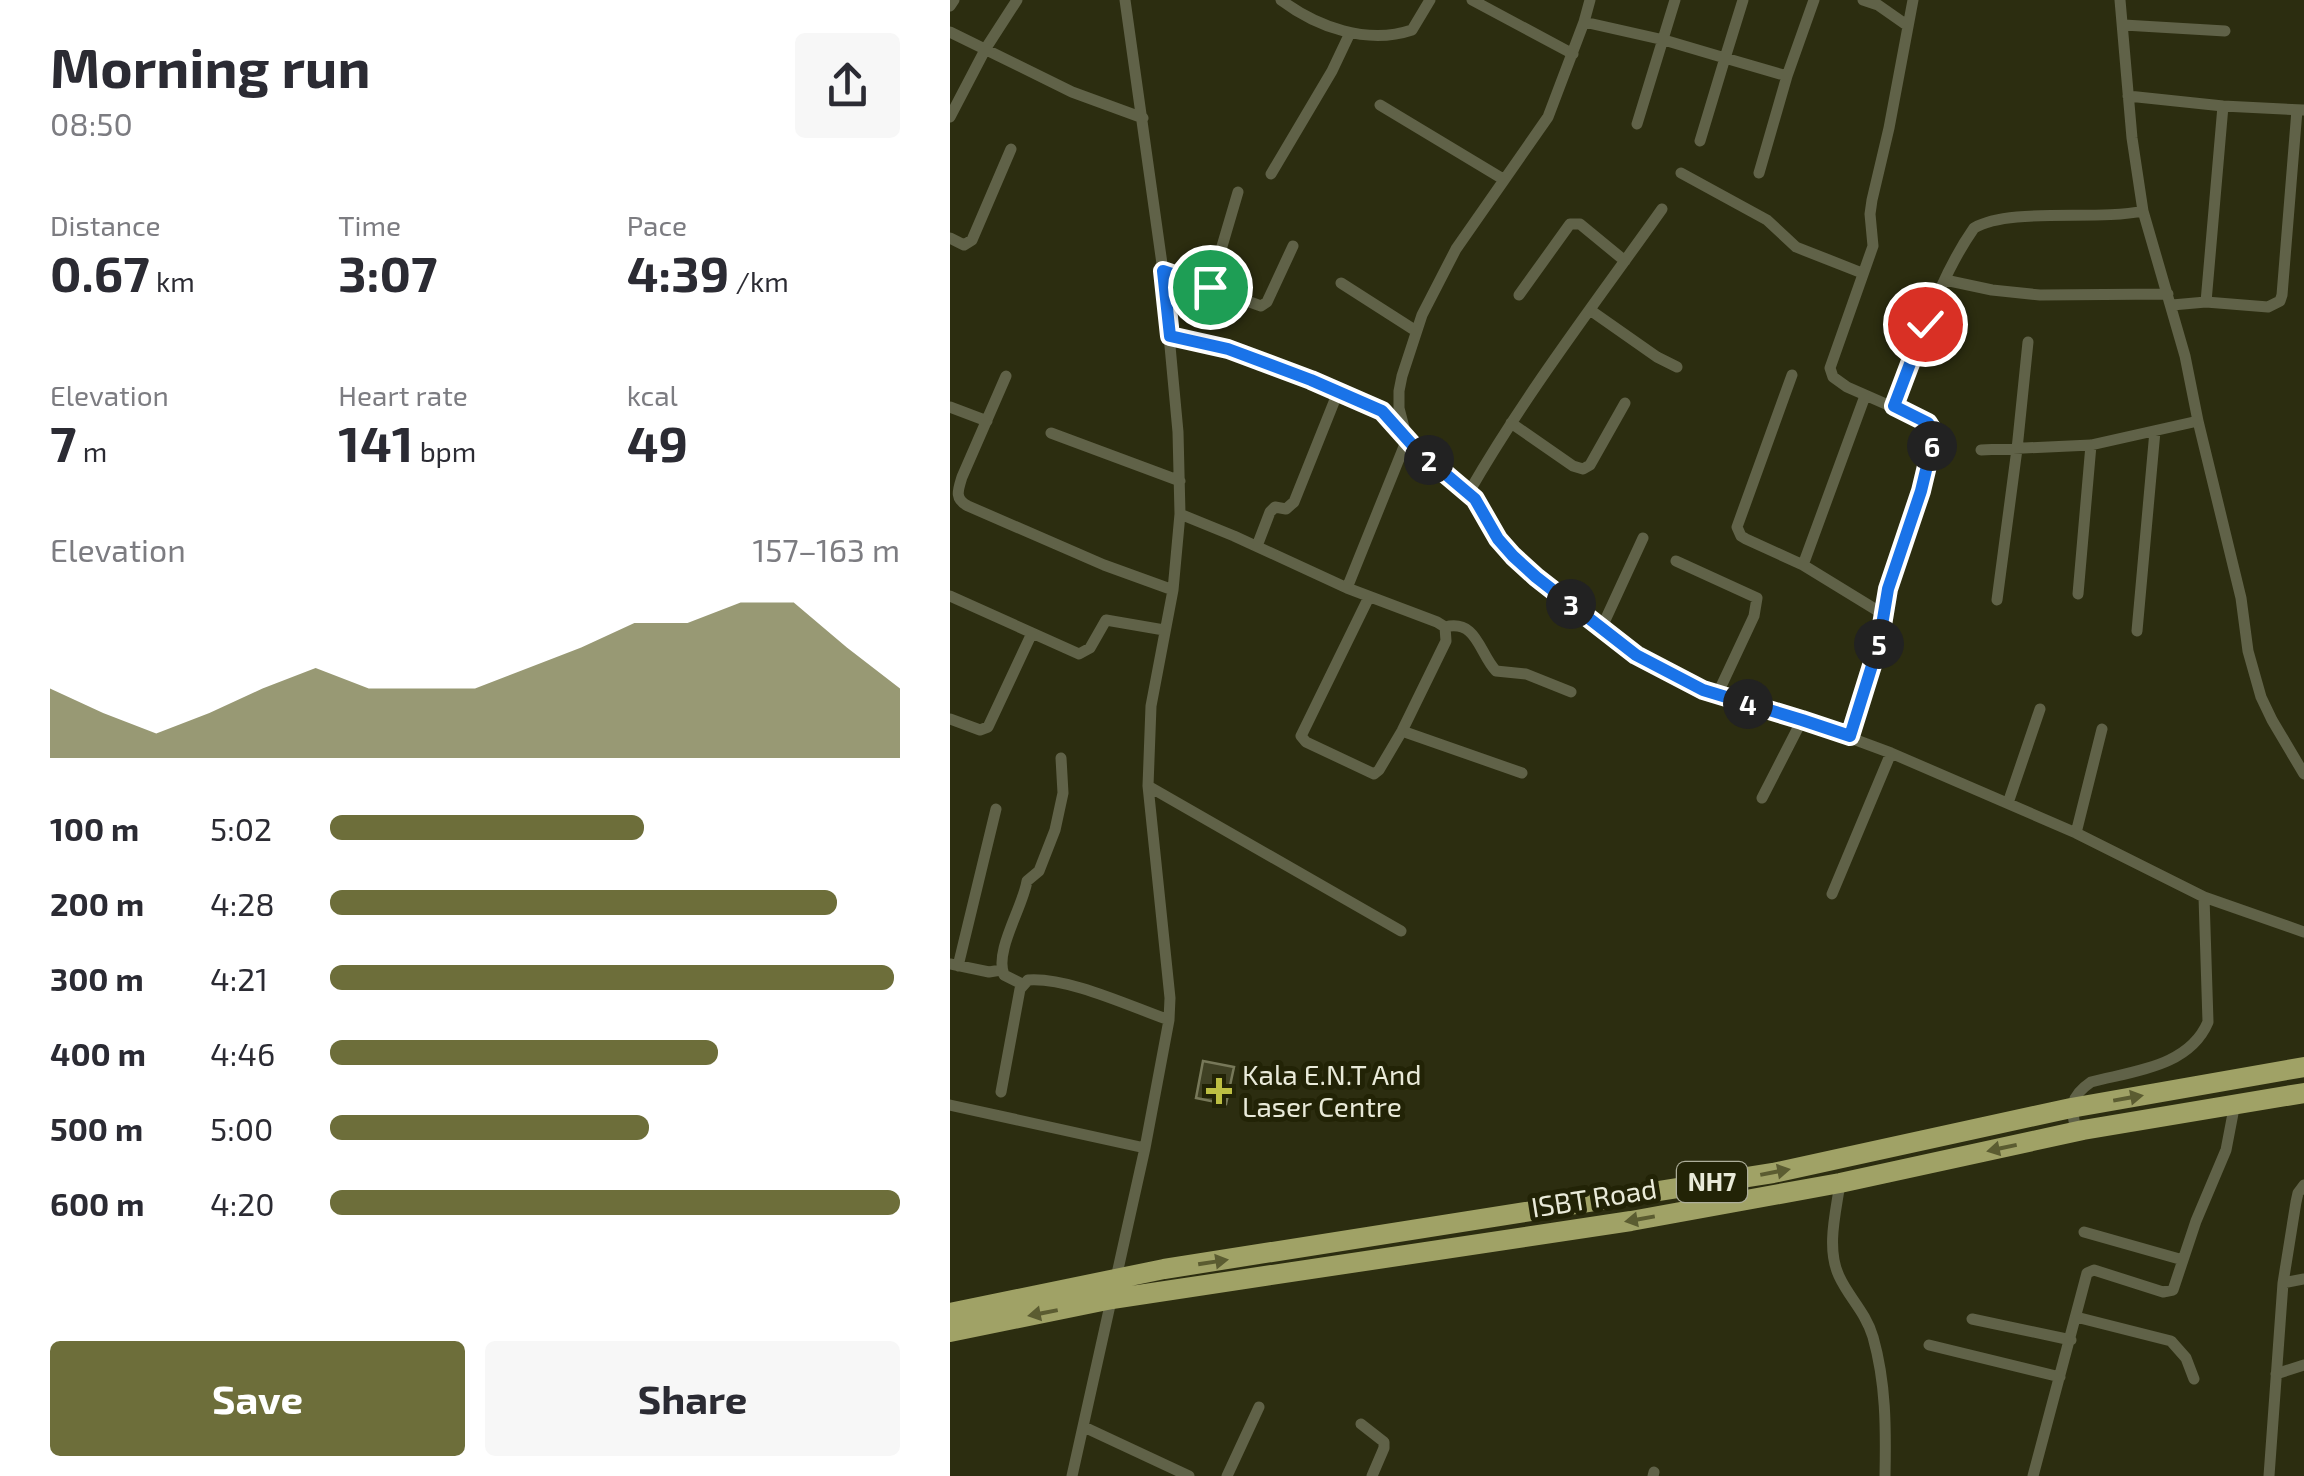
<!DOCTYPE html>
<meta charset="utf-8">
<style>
:root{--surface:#fff;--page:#f7f7f7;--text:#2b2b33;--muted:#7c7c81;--accent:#6d6e3a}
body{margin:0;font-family:"Exo 2",sans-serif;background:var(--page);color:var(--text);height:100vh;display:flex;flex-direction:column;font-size:38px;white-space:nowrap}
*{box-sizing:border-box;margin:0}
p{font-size:32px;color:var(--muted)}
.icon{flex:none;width:55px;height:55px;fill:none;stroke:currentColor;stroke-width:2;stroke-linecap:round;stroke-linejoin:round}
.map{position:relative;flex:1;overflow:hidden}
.panel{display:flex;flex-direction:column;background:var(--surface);width:950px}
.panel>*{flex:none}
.pin{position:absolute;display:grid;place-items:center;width:85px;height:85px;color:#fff;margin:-42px;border:5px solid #fff;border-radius:50%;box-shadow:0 2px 10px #0007}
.km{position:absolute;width:50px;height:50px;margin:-25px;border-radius:50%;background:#222;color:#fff;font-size:28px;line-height:50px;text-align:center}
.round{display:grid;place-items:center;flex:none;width:105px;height:105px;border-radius:10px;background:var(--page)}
.head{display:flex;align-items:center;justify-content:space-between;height:170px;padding:0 50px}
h1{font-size:55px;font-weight:700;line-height:75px}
.stats{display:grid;grid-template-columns:repeat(3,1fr);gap:15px;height:170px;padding:10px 50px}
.stats div{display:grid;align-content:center}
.stats b{font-size:50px;font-weight:700}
.stats small{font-size:28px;font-weight:400}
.stats p{font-size:28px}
.chart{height:280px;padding:20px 50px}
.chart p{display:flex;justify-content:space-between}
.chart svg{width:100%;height:180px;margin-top:10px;fill:var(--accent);opacity:.7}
.primary-button{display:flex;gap:20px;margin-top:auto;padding:20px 50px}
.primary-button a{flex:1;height:115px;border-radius:10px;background:var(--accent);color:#fff;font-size:40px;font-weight:700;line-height:115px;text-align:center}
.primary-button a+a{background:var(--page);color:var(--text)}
ul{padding:0 50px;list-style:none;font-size:32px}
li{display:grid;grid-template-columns:160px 120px 1fr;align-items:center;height:75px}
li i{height:25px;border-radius:12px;background:var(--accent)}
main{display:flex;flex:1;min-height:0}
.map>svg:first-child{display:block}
.building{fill:#404124;stroke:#777859;stroke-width:2.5}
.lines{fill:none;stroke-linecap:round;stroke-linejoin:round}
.minor{stroke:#606248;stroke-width:11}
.trunk{stroke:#a0a266;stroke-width:20}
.oneway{fill:#5b5c31}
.route-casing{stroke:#fff;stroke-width:20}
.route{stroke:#1a73e8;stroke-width:12}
.poi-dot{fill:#bdbf43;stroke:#222306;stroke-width:4}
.labels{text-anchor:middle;stroke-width:10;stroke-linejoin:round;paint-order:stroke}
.shield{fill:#222306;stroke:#adae9a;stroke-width:2.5}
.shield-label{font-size:25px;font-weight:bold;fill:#e9ead9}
.poi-label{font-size:28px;fill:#e9ead9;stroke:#222306;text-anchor:start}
.street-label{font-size:28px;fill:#e9ead9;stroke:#222306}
</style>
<main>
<section class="panel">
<div class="head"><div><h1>Morning run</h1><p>08:50</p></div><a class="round"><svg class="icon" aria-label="share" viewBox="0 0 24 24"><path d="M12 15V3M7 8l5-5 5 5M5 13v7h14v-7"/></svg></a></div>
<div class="stats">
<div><p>Distance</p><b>0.67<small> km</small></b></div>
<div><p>Time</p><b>3:07</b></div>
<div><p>Pace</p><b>4:39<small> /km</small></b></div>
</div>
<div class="stats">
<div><p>Elevation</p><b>7<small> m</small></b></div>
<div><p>Heart rate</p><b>141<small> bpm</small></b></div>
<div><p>kcal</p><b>49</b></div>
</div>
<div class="chart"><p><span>Elevation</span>157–163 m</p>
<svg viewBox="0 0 160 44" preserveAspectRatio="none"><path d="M0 44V27L10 33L20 38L30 33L40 27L50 22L60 27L70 27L80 27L90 22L100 17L110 11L120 11L130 6L140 6L150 17L160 27V44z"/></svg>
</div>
<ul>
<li><b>100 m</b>5:02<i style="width:55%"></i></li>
<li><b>200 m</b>4:28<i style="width:89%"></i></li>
<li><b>300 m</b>4:21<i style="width:99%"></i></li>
<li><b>400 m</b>4:46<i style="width:68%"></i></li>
<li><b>500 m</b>5:00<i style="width:56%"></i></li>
<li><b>600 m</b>4:20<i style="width:100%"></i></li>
</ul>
<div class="primary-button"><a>Save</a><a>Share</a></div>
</section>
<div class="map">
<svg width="1354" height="1476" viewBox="0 0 1354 1476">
<rect width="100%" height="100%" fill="#2c2d10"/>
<path class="building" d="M253 1061 284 1067 276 1104 246 1098Z"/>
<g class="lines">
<path class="minor" d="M331 0C367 27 417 45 462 30L480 0
M522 0 623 54
M793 0 775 58 837 76 809 173
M913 0 928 5 958 26
M1170 0 1182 138 1193 211 1235 356 1248 421 1291 598 1298 651 1311 697 1322 720 1354 774
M0 6 4 0
M634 22 640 0
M1174 25 1275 31
M0 32 122 92 193 118
M837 76 864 0
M1178 96 1273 106 1353 110
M430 105 553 179
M0 117 36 48 67 0
M687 124 725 0
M731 173 817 220 846 247 912 273
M321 174 382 71 400 33
M0 238 14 245 22 240 61 149
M213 271 311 306 317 302 343 246
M995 280 1042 290 1090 295 1218 294
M391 283 466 331
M260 287 288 192
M569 295 620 224H630L675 261
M1256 302 1273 106
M1222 305 1256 302 1318 307 1330 301 1332 295 1347 110
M640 310 707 357 727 367
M220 336 278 349 361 380 433 411 466 449 525 499 555 548 586 577 686 655 727 678 753 690 852 720 941 753 1126 833 1254 897 1354 932
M842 375 787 527 791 536 796 539 853 565 933 614
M56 376 12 477C8 490 4 499 18 506L154 565 223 590
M944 406C969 346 987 281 1024 228 1060 207 1147 221 1193 211
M0 407 37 421
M561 423 623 466 633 469 640 465 675 403
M101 433 230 481
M1031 450 1141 445 1248 421
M519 492C576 393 646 302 712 209
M230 514 284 536 397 588 487 622 495 627 496 641 452 731 429 770 424 774 356 742 351 736 419 597
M307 546 320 512 325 507 336 509 344 502 388 392
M726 561 807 598 804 616 767 695
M853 565 915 396
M397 588 457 439 449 408V391L452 376 472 315 506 249 598 117 634 22 714 40 775 58 750 141
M1128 594 1141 445
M0 596 129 654 140 648 156 620 214 630
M1047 600 1067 449 1078 342
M495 627C527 619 529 653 546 671L576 674 621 692
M652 627 693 538
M1187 631 1205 431
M0 719 30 730 38 727 82 633
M452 731 572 773
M900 736C910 704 923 672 930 640 933 627 932 614 935 601 942 566 996 449 979 423L897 387 883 377 880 368 923 246 920 214 922 200 939 128 963 0
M198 786 451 931
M812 798 852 720
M1058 803 1090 709
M1126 833 1152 729
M882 894 941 753
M0 964 39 972 51 970
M8 966 46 809
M72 984 54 975C44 951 73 907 77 881L89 871 105 830 113 793 111 758
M51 1092 70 989 78 980C118 977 179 1006 219 1020
M0 1105 195 1148
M1126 1131C1121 1107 1119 1097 1141 1082 1183 1071 1239 1067 1258 1022L1254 897
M890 1183C886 1212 876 1248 889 1276 899 1298 915 1311 923 1337 936 1383 936 1428 935 1476
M1134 1232 1233 1260
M1333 1283 1354 1279
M1126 1317 1221 1341 1236 1358 1244 1379
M1022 1319 1121 1340
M979 1345 1110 1377
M1326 1374 1354 1365
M411 1424 434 1442V1448L422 1476
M134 1427 239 1476
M122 1476 195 1148 219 1020 220 998 198 786 201 706 223 590 230 514 228 432 213 271 175 0
M277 1476 309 1407
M703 1476 704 1472
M1083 1476 1137 1273 1144 1270 1213 1292 1223 1290 1246 1221 1276 1150 1285 1103
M1319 1476 1333 1283 1346 1202 1348 1193 1354 1185"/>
<path class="trunk" d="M0 1313 214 1269 823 1173 1121 1108 1354 1067
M0 1332 162 1299 681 1221 890 1183 1133 1130 1354 1093"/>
</g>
<defs><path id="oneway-solid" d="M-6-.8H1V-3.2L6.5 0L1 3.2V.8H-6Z" transform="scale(2.5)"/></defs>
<g class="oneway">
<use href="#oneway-solid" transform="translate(1178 1098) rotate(-10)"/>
<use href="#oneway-solid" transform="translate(1052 1148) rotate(168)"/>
<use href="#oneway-solid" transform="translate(825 1172) rotate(-11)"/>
<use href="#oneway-solid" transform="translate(690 1219) rotate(170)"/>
<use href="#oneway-solid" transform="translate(263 1262) rotate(-9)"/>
<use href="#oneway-solid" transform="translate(93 1313) rotate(169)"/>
</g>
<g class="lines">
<g class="route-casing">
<path id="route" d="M260 287 213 271 220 336 278 349 361 380 432 411 466 449 525 499 548 539 563 556 586 577 686 655 753 690 852 720 900 736 929 643 938 589 971 491 983 441V431L978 423 944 406 975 324"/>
</g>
<use href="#route" class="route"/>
</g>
<path class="poi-dot" d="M264 1076h10v10h10v10h-10v10h-10v-10h-10v-10h10z"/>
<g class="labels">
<rect class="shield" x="727" y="1162" width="70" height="40" rx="8"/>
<g class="shield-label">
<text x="762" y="1191">NH7</text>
</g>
<g class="poi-label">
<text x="292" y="1085">Kala E.N.T And<tspan x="292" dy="32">Laser Centre</tspan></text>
</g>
<g class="street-label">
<text transform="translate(644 1198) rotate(-9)" y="10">ISBT Road</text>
</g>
</g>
</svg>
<div class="pin" style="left:260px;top:287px;background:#1e9e55"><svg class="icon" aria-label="arrive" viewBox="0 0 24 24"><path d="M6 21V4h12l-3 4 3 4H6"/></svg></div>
<div class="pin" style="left:975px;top:324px;background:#d93025"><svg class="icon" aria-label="check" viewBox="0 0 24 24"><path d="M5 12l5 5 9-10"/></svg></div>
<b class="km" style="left:479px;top:460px">2</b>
<b class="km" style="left:621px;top:604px">3</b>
<b class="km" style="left:798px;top:704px">4</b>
<b class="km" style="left:929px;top:644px">5</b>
<b class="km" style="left:982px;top:446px">6</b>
</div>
</main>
